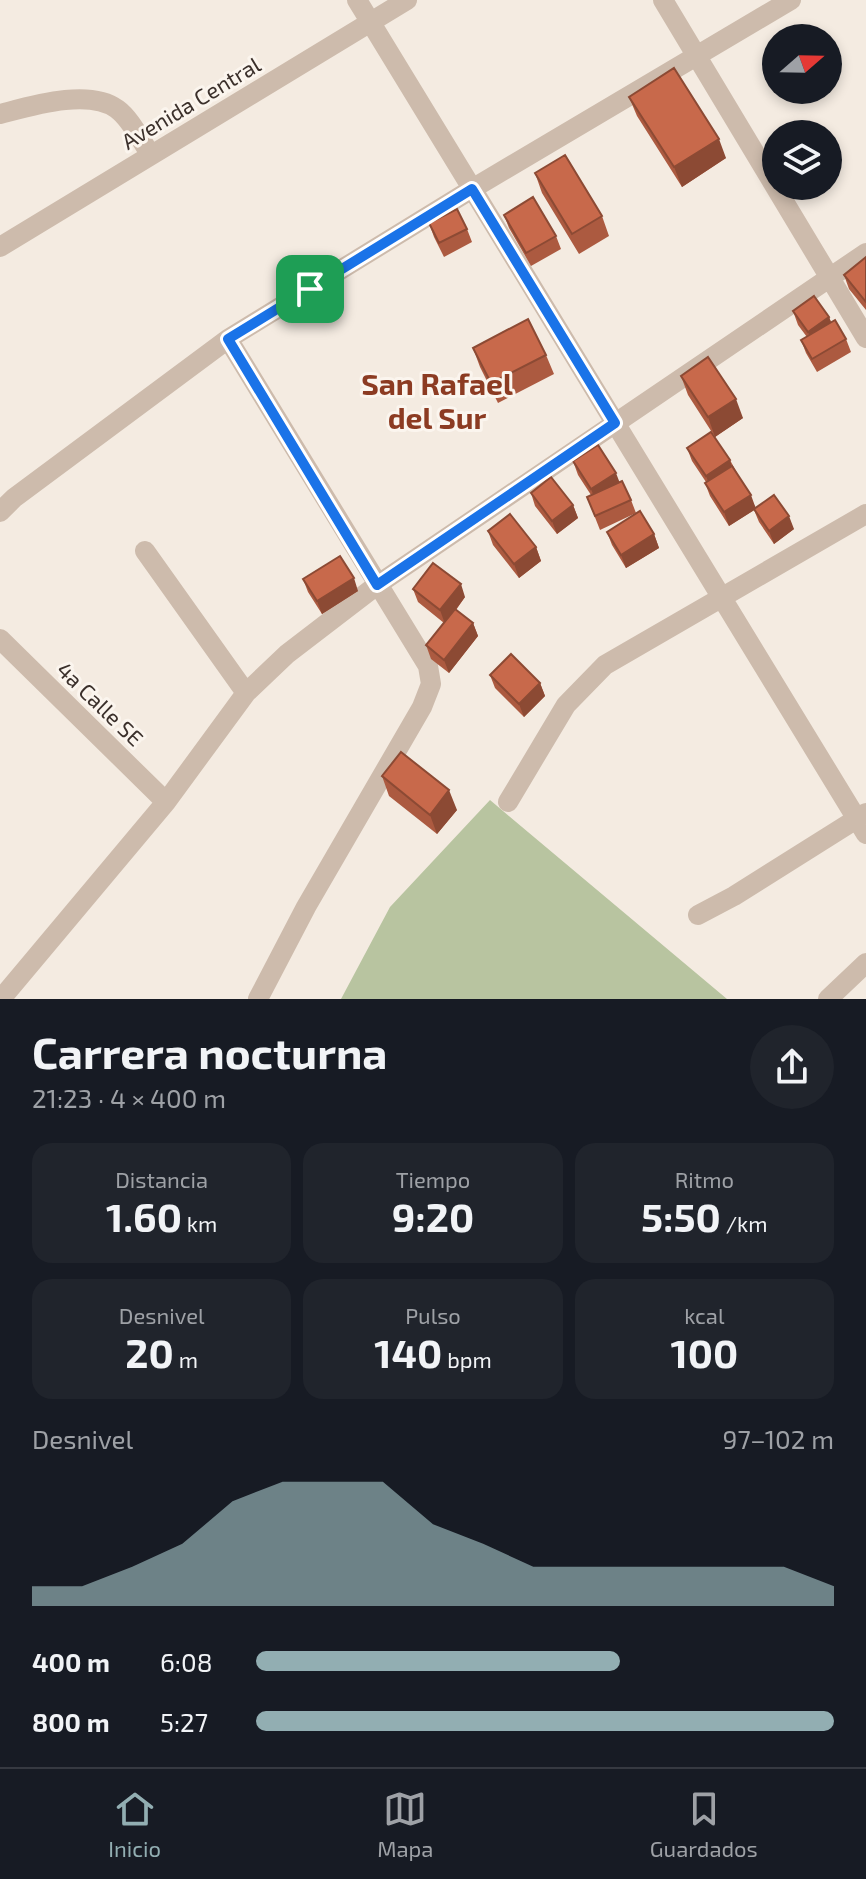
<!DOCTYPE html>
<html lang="es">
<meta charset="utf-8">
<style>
:root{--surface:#171b24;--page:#20242c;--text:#f1f3f6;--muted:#9ea1a6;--line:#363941;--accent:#92aeb2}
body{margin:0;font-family:"Exo 2",sans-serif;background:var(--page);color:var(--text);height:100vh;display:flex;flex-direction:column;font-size:30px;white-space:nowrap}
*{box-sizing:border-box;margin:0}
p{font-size:26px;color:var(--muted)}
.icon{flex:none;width:44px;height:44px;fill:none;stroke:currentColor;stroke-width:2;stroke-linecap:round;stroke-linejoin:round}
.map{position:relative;height:999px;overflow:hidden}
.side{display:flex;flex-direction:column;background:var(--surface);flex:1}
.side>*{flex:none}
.needle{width:52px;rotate:70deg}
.tools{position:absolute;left:762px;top:24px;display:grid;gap:16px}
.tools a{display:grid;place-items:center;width:80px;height:80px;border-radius:50%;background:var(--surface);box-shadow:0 4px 12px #0003;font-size:40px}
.pin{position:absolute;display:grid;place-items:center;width:68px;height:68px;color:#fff;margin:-34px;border-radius:16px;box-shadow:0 4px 12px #0006}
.round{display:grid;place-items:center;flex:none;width:84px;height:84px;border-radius:42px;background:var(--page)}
.headline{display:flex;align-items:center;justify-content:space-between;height:136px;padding:0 32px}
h1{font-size:44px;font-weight:700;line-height:60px}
.metrics{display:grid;grid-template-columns:repeat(3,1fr);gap:12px;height:136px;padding:8px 32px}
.metrics div{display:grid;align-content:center;border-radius:20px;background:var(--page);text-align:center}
.metrics b{font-size:40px;font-weight:700}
.metrics small{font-size:22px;font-weight:400}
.metrics p{font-size:22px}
.chart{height:224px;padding:16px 32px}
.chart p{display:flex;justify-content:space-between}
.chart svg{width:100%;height:144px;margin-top:8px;fill:var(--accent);opacity:.7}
ul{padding:0 32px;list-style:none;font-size:26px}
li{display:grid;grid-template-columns:128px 96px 1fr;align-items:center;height:60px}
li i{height:20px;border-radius:10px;background:var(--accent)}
.menu{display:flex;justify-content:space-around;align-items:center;height:112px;border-top:2px solid var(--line);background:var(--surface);font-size:22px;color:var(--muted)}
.menu a{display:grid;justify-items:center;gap:4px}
.menu .on{color:var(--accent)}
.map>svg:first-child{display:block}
.green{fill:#b8c4a0}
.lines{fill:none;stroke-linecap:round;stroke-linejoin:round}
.street{stroke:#cdbbac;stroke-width:20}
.wall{fill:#ac5a40}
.shaded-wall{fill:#8c4a34}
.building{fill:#c8694b;stroke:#8c4a34;stroke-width:2}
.route-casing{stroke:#fff;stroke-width:16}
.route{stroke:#1a73e8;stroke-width:10}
.labels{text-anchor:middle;stroke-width:6;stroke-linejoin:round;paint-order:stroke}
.street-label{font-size:22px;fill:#3b302b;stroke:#fbf5ee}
.district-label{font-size:30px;font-weight:bold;fill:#8c3b22;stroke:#fbf5ee}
</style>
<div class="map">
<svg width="866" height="999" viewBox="0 0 866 999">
<rect width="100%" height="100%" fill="#f4ebe1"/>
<path class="green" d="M490 800 503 811 727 999H341L390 907Z"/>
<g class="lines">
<path class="street" d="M357 0 866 834
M663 0 866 338
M0 114C31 106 89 88 117 109 131 119 141 141 151 155
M0 247 407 0
M228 339 428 666 431 684 422 707 306 907 258 999
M0 512 14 498 228 339 472 189 791 0
M145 551 246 693
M0 639 166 802
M508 802 566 705 605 665 866 514
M698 915 734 896 866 813
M1 999 166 802 246 693 287 654 377 585 866 253
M828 999 866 963"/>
</g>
<path class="wall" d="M629 97 726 158 682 187 637 116Z
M535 173 602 216 609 236 579 254 542 193Z
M504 215 556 236 561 249 531 266 509 228Z
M429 223 467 229 472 242 444 257 434 237Z
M866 257V310L849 289 844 275Z
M793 311 829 317 831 322 846 339 851 352 817 372 806 353 801 340 807 337 798 325Z
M473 348 546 355 554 374 498 403 480 367Z
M681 376 743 418 715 437 688 395Z
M687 448 730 460 756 508 794 529 774 544 759 522 754 510 729 526 710 496 705 483 706 482 692 461Z
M573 461 619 482 631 500 636 513 600 530 587 497 591 495 578 475Z
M531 493 573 505 578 518 557 534 535 506Z
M488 531 536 547 541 561 519 578 493 545Z
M607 532 654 534 659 548 626 568 612 545Z
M303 579 358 591 322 614 308 592Z
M413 589 465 597 456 610 473 623 478 636 449 673 431 659 426 645 444 623 418 602Z
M490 675 540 683 545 696 524 717 495 688Z
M382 776 457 810 437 834 389 796Z"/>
<path class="shaded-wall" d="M719 139 726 158 682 187 674 167Z
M829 317 834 330 813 346 808 332Z
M736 399 743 418 715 437 708 417Z
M730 460 734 474 711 489 706 476Z
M616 473 621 486 596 502 591 489Z
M751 495 756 509 729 526 724 512Z
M573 505 578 518 557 534 552 521Z
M789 516 794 529 774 544 769 531Z
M654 534 659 548 626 568 621 555Z
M536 547 541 561 519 578 514 564Z
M354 578 358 591 322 614 317 601Z
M461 584 465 597 445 624 440 610Z
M473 623 478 636 449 673 444 660Z
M540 683 545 696 524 717 519 704Z
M449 790 457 810 437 834 430 815Z"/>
<path class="building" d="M674 68 719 139 674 167 629 97Z
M565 155 602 216 572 234 535 173Z
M533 197 556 236 526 253 504 215Z
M457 209 467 229 439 243 429 223Z
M866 257V302L844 275Z
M814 296 829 317 808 332 793 311Z
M528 319 546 355 491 383 473 348Z
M835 320 846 339 812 359 801 340Z
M708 357 736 399 708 417 681 376Z
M711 432 730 460 706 476 687 448Z
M598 445 616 473 591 489 573 461Z
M732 466 751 495 724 512 705 483Z
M551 477 573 505 552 521 531 493Z
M622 481 631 500 595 516 587 497Z
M774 495 789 516 769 531 754 509Z
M640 511 654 534 621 555 607 532Z
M510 514 536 547 514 564 488 531Z
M340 556 354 578 317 601 303 579Z
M433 563 461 584 440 610 413 589Z
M455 609 473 623 444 660 426 645Z
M511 654 540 683 519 704 490 675Z
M401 752 449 790 430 815 382 776Z"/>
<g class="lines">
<g class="route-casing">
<path id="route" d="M472 189 615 423 377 585 228 339Z"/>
</g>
<use href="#route" class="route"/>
</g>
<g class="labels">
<g class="street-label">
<text transform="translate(191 103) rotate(-31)" y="8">Avenida Central</text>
<text transform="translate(100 704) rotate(44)" y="8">4a Calle SE</text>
</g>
<g class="district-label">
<text x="437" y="395">San Rafael<tspan x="437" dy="34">del Sur</tspan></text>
</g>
</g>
</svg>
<div class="tools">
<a><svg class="needle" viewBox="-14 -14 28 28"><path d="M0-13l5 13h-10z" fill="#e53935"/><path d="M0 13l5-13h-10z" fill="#9ea1a6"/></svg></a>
<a><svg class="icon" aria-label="layers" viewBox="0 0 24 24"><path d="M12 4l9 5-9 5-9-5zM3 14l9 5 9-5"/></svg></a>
</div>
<div class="pin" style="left:310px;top:289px;background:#1e9e55"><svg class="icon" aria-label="arrive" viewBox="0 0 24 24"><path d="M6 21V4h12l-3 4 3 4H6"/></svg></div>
</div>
<section class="side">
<div class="headline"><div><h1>Carrera nocturna</h1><p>21:23 · 4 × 400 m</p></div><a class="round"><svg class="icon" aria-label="share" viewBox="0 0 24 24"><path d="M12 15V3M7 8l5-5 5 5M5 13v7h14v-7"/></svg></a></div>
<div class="metrics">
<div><p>Distancia</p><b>1.60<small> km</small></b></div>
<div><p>Tiempo</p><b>9:20</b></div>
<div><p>Ritmo</p><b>5:50<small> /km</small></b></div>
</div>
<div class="metrics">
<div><p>Desnivel</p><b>20<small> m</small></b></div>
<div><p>Pulso</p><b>140<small> bpm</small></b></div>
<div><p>kcal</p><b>100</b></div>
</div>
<div class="chart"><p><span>Desnivel</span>97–102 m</p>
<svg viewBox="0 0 160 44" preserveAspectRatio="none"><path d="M0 44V38L10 38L20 32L30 25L40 12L50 6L60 6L70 6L80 19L90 25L100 32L110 32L120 32L130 32L140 32L150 32L160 38V44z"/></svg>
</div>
<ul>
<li><b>400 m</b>6:08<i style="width:63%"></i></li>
<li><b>800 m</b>5:27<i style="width:100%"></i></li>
</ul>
</section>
<nav class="menu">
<a class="on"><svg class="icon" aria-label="home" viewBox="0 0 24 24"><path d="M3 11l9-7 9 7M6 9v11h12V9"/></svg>Inicio</a>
<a><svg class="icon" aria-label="map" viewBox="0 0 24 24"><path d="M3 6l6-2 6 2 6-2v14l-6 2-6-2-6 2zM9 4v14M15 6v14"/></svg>Mapa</a>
<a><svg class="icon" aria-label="saved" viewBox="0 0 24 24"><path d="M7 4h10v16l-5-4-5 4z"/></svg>Guardados</a>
</nav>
